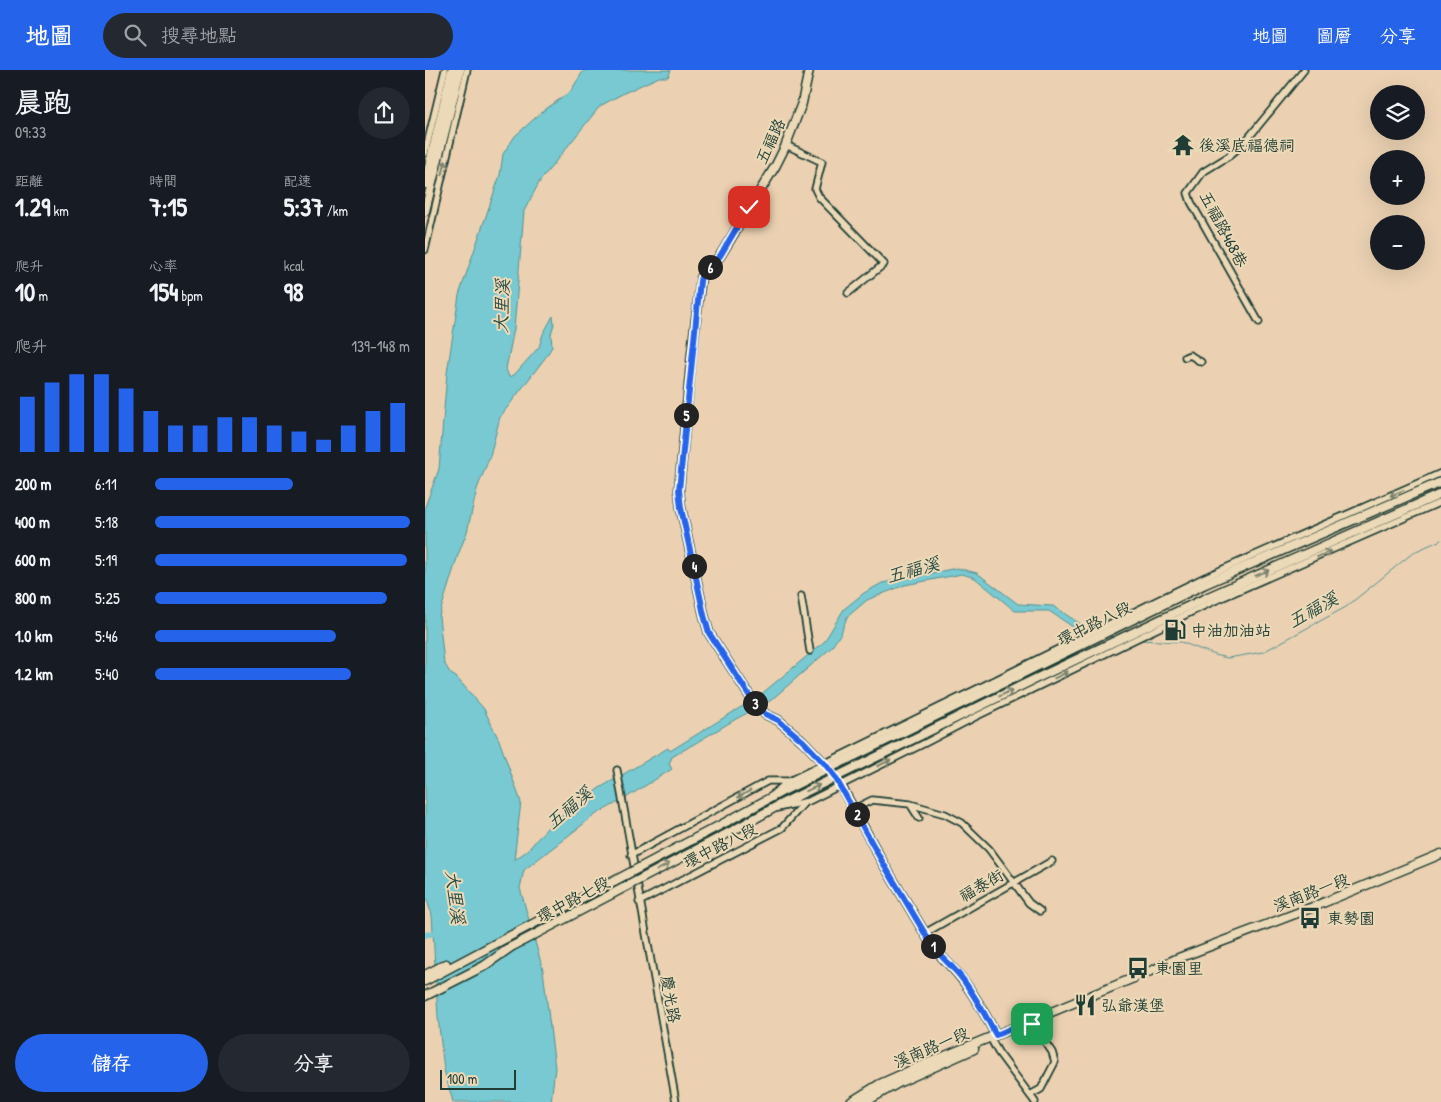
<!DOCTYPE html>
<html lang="zh-TW">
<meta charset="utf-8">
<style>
:root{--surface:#171b24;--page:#242831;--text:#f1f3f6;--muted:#9ea1a6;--accent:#2563eb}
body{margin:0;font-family:"Patrick Hand","LXGW WenKai TC",sans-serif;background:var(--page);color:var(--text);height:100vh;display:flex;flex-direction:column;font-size:19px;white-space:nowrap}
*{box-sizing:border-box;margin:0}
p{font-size:16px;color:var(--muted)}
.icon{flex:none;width:28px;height:28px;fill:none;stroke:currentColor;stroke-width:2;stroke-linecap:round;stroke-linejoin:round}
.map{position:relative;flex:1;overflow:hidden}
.panel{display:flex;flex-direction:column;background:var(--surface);width:425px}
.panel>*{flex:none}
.controls{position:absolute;left:945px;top:15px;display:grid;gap:10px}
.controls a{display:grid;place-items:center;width:55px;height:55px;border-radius:50%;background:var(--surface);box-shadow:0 5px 20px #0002;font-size:25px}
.scale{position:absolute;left:15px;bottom:12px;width:76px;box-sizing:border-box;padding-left:5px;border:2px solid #1f3d34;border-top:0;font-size:14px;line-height:18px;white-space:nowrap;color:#1f3d34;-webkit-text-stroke:4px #ecd9b7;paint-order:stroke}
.pin{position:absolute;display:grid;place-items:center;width:42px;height:42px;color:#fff;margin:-21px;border-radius:10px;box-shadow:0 2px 8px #0006}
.km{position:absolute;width:25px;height:25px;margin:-12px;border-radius:50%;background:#222;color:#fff;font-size:14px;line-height:25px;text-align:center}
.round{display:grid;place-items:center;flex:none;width:52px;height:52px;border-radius:26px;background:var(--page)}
.summary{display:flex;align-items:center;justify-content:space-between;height:85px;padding:0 15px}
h1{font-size:28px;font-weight:800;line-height:38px}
.metrics{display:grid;grid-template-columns:repeat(3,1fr);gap:8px;height:85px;padding:5px 15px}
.metrics div{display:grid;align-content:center}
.metrics b{font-size:25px;font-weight:800}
.metrics small{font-size:14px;font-weight:400}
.metrics p{font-size:14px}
.chart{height:140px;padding:10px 15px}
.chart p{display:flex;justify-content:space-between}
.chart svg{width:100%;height:90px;margin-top:5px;stroke:var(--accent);stroke-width:6}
.action{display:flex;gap:10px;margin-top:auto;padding:10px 15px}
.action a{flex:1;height:58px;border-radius:30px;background:var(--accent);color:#fff;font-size:20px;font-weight:800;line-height:58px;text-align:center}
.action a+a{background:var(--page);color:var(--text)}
ul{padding:0 15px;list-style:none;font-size:16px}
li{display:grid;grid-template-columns:80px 60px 1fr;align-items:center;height:38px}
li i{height:12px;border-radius:6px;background:var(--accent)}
header{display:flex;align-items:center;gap:30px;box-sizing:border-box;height:70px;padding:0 25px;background:var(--accent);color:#fff}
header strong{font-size:24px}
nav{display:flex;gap:28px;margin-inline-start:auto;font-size:18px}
.search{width:350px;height:45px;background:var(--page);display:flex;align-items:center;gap:12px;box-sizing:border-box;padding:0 18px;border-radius:28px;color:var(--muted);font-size:19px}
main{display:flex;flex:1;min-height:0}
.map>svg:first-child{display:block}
.water{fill:#78c9d1;stroke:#549192}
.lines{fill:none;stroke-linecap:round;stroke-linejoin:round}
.stream{stroke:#549192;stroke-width:1}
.canal{stroke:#78c9d1;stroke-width:5.5}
.street-casing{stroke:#1f3d34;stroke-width:9}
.secondary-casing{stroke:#1f3d34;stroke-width:11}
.street{stroke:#ecd9b7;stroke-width:5.5}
.secondary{stroke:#ecd9b7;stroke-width:8}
.secondary-bridge-casing{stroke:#1f3d34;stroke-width:11;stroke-linecap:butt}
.secondary-bridge{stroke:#ecd9b7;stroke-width:8}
.oneway{stroke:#7b836f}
.route-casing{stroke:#fff;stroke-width:10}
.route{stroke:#2563eb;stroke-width:6}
.labels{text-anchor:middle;stroke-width:4;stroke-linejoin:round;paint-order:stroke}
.street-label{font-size:16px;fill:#1f3d34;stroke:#ecd9b7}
.poi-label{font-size:16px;fill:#1f3d34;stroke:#ecd9b7;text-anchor:start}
.water-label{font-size:18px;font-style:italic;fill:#284b44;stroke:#ecd9b7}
</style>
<header>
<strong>地圖</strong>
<div class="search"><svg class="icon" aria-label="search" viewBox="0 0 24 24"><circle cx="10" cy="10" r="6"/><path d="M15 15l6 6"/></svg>搜尋地點</div>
<nav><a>地圖</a><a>圖層</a><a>分享</a></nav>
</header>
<main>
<section class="panel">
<div class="summary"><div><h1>晨跑</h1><p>09:33</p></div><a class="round"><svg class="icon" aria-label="share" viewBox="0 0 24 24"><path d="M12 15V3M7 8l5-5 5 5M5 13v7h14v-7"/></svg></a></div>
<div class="metrics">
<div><p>距離</p><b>1.29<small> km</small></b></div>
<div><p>時間</p><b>7:15</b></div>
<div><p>配速</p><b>5:37<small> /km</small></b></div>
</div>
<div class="metrics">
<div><p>爬升</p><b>10<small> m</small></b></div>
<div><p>心率</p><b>154<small> bpm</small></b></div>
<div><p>kcal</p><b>98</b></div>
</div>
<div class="chart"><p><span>爬升</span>139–148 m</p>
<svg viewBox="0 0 160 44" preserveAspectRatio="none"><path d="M5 44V17M15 44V10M25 44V6M35 44V6M45 44V13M55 44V24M65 44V31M75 44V31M85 44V27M95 44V27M105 44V31M115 44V34M125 44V38M135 44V31M145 44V24M155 44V20"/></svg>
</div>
<ul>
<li><b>200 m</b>6:11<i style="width:54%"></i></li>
<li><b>400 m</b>5:18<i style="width:100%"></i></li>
<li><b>600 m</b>5:19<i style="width:99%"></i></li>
<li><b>800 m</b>5:25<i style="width:91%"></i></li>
<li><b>1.0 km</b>5:46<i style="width:71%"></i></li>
<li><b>1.2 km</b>5:40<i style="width:77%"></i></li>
</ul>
<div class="action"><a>儲存</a><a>分享</a></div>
</section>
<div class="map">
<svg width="1016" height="1032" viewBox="0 0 1016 1032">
<rect width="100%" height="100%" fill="#ebd1b2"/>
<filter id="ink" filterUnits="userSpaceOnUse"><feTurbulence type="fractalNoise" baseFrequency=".02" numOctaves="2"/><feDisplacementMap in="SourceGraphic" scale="10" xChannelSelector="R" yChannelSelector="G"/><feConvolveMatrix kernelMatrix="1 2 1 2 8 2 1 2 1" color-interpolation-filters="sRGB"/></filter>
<g filter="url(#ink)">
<path class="water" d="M159 0H246L243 7H234L199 23 175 36 115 111 99 141 89 259 81 299 84 307 89 305 114 277 118 264 128 246 129 254 126 264 127 277 120 288 75 347 65 386 52 419 42 462 33 485 14 546 19 593 26 604 31 607 59 639 74 670 96 732 89 790 102 781 129 750 143 743 173 719 243 678 245 681 334 626 399 572 419 539 439 523 457 513 532 498 552 503 593 534 628 536 657 555 651 559 624 541H590L550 508 537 504 480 515 442 530 422 547 416 563 406 578 345 631 311 649 247 687 244 694 247 699 199 729 170 745 99 800 95 818 118 900 130 998 126 1032H28L19 1000 13 947 7 845 0 825V437L14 399 22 303 34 225 75 105 78 84 90 66 118 41 145 22Z"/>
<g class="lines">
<path class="stream" d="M653 557 663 562
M681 566 690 567
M713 570 756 572 793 586 803 588 838 582 921 537 989 482 1016 470"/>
<path class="canal" d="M0 865 15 862"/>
<g class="street-casing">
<path id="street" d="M361 75 397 92 390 119 394 127 459 194 423 223
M0 83 20 0
M0 180 42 0
M834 252 766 132 763 123 778 102 804 86 820 72 879 0
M760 287 765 285 776 292
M376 526 385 581
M192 700 251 1032
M349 723 364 711 780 507 1016 403
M485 734 494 748
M352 738 384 731 502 672 550 647 785 533 1016 432
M429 739 447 730 485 734 520 744 537 753 564 779 604 833 615 841
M206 785 343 711H364
M214 832 357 758 380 732
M500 863 627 791
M567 971 573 982 610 1032
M605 1025 616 1019 630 992 627 982 607 954"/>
</g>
<g class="secondary-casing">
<path id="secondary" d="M384 0 377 33 360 77 351 95 295 186 276 207 267 282 254 420 256 438 279 545 284 563 326 628 340 644 353 650 378 671 400 694 411 707 458 793 505 872C514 886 526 895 536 908 550 925 561 946 571 965
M0 114 27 0
M0 141 35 0
M303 751 356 722 780 514 1016 412
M309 760 358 733 608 610 783 527 1016 424
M0 905 21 894
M0 911 83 867
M0 926 59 896 86 877
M426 1032 455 1014 491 998 728 900 751 889 888 837 1016 784
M440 1032 475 1012 549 979"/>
</g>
<use href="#street" class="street"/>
<use href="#secondary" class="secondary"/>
<g class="secondary-bridge-casing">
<path id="secondary-bridge" d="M83 867 303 751
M86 877 309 760"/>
</g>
<use href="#secondary-bridge" class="secondary-bridge"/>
</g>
<defs><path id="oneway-shaft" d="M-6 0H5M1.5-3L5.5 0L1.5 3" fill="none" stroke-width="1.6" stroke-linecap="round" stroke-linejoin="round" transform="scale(1.25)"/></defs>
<g class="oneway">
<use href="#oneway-shaft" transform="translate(19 98) rotate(-77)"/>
<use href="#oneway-shaft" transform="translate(972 423) rotate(156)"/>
<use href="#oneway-shaft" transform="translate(899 484) rotate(-24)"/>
<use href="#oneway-shaft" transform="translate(837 503) rotate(-23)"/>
<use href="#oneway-shaft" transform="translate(636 605) rotate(-26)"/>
<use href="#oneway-shaft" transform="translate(581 623) rotate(-27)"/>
<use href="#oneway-shaft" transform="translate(459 693) rotate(-26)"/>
<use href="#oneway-shaft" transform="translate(388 718) rotate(-25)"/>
<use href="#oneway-shaft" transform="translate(319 724) rotate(151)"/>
<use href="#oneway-shaft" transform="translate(238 797) rotate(-28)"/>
</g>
</g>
<g class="lines" filter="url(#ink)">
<g class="route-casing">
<path id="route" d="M324 137 295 186 276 207 275 211 254 420 256 438 279 545 284 563 326 628 340 644 353 650 378 671 400 694 410 707 458 793 505 872C515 887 529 897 539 911 551 928 561 946 571 965L602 952 604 956 607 954"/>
</g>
<use href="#route" class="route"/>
</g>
<defs>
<g id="temple-bare" transform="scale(1.725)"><path d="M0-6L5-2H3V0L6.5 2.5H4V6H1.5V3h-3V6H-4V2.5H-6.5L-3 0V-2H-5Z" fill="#1f3d34" stroke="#ecd9b7" stroke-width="2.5" paint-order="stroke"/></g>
<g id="fuel-bare" transform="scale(1.725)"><path d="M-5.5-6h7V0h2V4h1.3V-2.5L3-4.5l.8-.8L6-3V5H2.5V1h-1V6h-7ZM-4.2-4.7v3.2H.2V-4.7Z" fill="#1f3d34" stroke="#ecd9b7" stroke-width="2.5" paint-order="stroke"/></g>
<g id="bus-bare" transform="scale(1.725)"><path d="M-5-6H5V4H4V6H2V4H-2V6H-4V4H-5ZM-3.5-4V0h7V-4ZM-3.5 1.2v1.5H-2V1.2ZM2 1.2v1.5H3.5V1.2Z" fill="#1f3d34" stroke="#ecd9b7" stroke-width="2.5" paint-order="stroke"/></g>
<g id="restaurant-bare" transform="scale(1.725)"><path d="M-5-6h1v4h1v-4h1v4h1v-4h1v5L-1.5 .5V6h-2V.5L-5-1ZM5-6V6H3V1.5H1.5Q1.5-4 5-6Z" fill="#1f3d34" stroke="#ecd9b7" stroke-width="2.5" paint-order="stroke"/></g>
</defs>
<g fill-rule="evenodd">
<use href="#temple-bare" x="758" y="75"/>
<use href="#fuel-bare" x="750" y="560"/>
<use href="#bus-bare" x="885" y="848"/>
<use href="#bus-bare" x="713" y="898"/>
<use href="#restaurant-bare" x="660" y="935"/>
</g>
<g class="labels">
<g class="street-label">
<text transform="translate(345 71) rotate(-65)" y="6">五福路</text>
<text transform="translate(799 159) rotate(62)" y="6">五福路468巷</text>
<text transform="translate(669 553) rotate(-26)" y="6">環中路八段</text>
<text transform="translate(295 775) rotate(-27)" y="6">環中路八段</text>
<text transform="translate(556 815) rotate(-30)" y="6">福泰街</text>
<text transform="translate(886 822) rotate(-21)" y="6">溪南路一段</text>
<text transform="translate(148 829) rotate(-28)" y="6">環中路七段</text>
<text transform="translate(246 929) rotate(80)" y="6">慶光路</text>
<text transform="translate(506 977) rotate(-23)" y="6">溪南路一段</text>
</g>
<g class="poi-label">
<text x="774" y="81">後溪底福德祠</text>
<text x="766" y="566">中油加油站</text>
<text x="902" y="854">東勢園</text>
<text x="730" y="904">東園里</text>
<text x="676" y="941">弘爺漢堡</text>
</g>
<g class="water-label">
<text transform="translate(77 236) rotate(-88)" y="6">大里溪</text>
<text transform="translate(488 500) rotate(-15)" y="6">五福溪</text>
<text transform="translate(888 540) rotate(-29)" y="6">五福溪</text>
<text transform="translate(144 738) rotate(-40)" y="6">五福溪</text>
<text transform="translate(30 827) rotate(83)" y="6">大里溪</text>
</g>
</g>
</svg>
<div class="controls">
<a><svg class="icon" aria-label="layers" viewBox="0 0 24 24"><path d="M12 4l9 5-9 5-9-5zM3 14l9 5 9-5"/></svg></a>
<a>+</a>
<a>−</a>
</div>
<div class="scale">100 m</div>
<div class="pin" style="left:607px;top:954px;background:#1e9e55"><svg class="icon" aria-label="arrive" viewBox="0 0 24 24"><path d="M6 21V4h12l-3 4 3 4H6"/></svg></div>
<div class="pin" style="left:324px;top:137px;background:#d93025"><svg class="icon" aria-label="check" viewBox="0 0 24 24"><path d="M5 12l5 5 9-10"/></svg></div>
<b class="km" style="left:508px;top:876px">1</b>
<b class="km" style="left:432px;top:744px">2</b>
<b class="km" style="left:330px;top:633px">3</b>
<b class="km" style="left:269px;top:496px">4</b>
<b class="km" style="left:261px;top:345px">5</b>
<b class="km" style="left:285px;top:197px">6</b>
</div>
</main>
